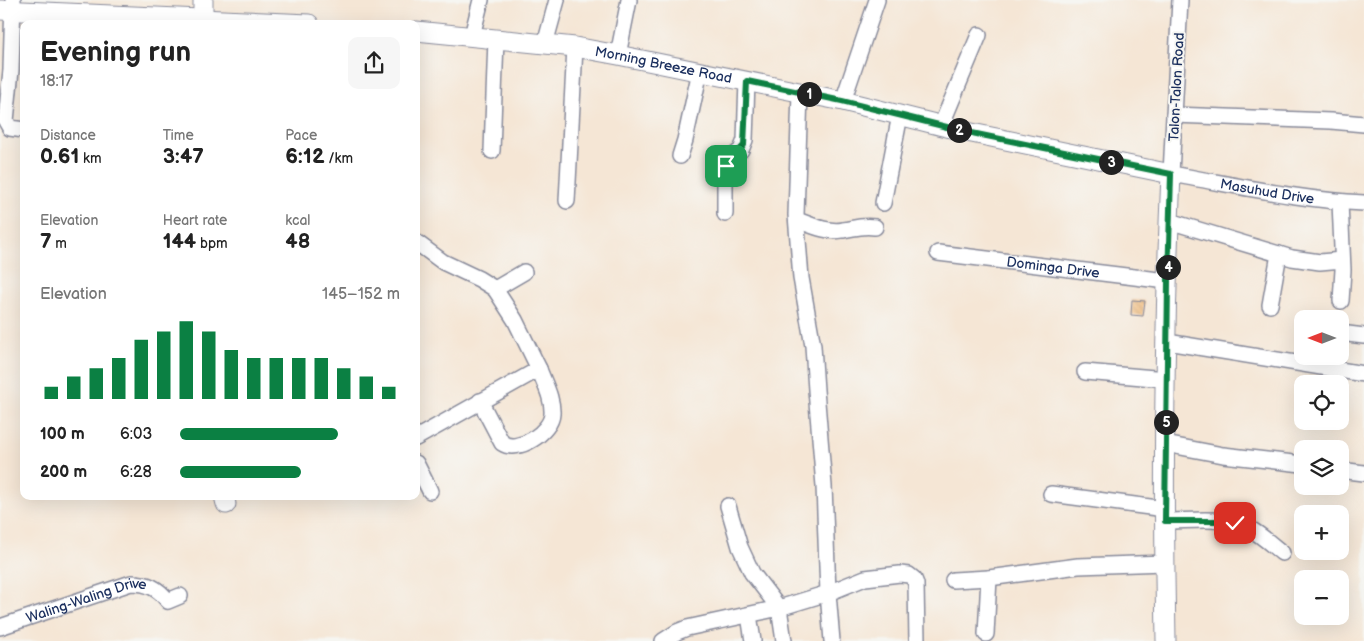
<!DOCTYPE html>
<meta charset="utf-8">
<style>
:root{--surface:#fff;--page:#f6f6f6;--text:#222;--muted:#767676;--accent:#0b8043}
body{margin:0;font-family:"Balsamiq Sans",sans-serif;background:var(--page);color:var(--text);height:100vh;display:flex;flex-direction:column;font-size:19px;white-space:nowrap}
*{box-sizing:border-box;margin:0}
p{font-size:16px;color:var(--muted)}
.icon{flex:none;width:28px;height:28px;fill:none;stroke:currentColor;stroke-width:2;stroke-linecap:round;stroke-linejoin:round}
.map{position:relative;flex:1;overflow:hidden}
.side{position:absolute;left:20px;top:20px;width:400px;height:480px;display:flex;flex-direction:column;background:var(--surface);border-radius:10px;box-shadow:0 5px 20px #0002}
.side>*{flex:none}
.needle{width:32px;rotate:270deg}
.tools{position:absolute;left:1294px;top:310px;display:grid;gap:10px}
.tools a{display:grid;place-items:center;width:55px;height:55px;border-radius:10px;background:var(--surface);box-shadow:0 5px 20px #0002;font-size:25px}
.pin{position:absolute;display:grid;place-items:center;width:42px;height:42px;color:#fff;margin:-21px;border-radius:10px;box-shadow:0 2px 8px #0006}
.km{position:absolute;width:25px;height:25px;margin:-12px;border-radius:50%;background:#222;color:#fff;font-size:14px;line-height:25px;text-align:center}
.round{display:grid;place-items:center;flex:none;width:52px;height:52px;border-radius:10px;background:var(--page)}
.overview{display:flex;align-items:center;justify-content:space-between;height:85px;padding:0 20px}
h1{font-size:28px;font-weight:600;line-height:38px}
.stats{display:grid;grid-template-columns:repeat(3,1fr);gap:8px;height:85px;padding:5px 20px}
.stats div{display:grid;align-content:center}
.stats b{font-size:21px;font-weight:600}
.stats small{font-size:14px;font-weight:400}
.stats p{font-size:14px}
.chart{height:140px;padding:10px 20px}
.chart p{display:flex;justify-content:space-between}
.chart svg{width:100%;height:90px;margin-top:5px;stroke:var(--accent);stroke-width:6}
ul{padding:0 20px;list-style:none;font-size:16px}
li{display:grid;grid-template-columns:80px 60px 1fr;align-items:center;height:38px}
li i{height:12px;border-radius:6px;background:var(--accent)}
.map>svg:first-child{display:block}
.building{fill:url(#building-back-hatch)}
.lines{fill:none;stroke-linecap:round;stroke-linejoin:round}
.minor-casing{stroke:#888a9a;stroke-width:18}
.major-casing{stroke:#888a9a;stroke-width:21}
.minor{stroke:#fff;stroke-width:15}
.major{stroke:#fff;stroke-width:19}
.route-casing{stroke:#fff;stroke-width:10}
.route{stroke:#0b8043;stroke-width:6}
.labels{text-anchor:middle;stroke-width:4;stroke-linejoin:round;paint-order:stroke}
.street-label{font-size:14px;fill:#1b2f5e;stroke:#f6f6f2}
</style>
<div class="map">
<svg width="1364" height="641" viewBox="0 0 1364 641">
<defs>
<pattern id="building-back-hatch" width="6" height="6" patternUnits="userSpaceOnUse" patternTransform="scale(1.25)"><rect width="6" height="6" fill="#f0b877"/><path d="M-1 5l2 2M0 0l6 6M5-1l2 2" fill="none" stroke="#cd9e69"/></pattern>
</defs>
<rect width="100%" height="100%" fill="#f6f6f2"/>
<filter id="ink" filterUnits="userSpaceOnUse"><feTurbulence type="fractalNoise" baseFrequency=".02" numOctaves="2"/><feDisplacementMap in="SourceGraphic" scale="10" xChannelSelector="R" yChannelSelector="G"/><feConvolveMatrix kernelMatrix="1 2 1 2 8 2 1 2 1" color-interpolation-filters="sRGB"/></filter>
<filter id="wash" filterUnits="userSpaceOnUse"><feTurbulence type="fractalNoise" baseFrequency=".0096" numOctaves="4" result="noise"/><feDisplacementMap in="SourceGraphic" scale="20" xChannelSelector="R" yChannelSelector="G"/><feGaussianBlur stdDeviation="1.12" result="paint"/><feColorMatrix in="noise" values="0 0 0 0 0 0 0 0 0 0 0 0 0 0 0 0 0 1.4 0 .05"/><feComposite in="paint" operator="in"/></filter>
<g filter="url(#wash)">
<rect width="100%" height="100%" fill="#f5e6d5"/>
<g id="blocks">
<path class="building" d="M1132 300 1145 301 1143 316 1131 315Z"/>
</g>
</g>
<g filter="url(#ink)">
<use href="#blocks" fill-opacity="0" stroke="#888a9a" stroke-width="1"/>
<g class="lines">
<g class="minor-casing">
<g id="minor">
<path d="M13 0 11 70 6 121 10 128 24 130"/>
<path id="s1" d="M1180 0 1171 174C1235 185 1299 200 1364 203"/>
<path d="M472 36 481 0"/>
<path d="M545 44 557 0"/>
<path d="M618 55 629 0"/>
<path d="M800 93 796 215 801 278 813 346 816 390 824 486 828 593 832 641"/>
<path d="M843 101 877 0"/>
<path d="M1174 115 1331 121 1364 124"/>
<path d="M941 126 979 35"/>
<path d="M492 151 496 39"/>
<path d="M680 156 685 140 700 71"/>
<path d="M567 201 575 47"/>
<path d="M1340 202 1343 270 1341 301"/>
<path d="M883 203 900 115"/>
<path d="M725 214V180L727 163 731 158 741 150 745 140 747 81"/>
<path d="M797 220C811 225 828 233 843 230 856 228 861 225 875 227"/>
<path d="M1169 221 1292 258 1320 262 1342 260"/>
<path d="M416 242 443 262 479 279 495 289 524 272"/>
<path id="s2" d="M938 253 1167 281"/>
<path d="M1270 305 1279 254"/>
<path d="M1340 333 1364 336"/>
<path d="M1167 342 1364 374"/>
<path d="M1085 372 1166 379"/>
<path d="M480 401 502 443C518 454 551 432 552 414 553 398 544 383 539 369"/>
<path d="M416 438 539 369 515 320 495 289"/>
<path d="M1165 444 1223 455 1302 464"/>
<path d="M416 463 430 491"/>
<path d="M1340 470 1364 473"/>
<path d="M1051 494 1165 509"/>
<path d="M728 506 740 547 752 573 779 608 784 641"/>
<path d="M1165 521C1191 521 1223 516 1247 527 1260 534 1271 544 1282 553"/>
<path d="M953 580 989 578"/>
<path d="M749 615 753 641"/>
<path id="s3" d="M0 627 131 583C148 583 158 588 168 601L180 596"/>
<path d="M986 634 989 578 1078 566 1165 563"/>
<path d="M663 641 677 632 687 628 779 608 828 593 865 578 900 574 909 575 914 579 916 584 917 641"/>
</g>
</g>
<g class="major-casing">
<g id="major">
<path d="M0 10 309 24"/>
<path d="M203 24V0"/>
<path id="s4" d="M416 31 575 47 618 55 843 101 967 132 1171 174C1164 329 1163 486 1166 641"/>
<path d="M224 496 226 504"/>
</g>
</g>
<use href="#minor" class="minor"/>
<use href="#major" class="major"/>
</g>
</g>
<g class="lines" filter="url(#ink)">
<g class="route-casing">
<path id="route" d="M726 166C729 156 739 153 744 145L747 81 842 101 967 132 1171 174 1168 281 1165 521H1220L1235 523"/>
</g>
<use href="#route" class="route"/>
</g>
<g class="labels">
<g class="street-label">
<text dy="5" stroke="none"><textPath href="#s4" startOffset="250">Morning Breeze Road</textPath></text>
<text transform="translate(1176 87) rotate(-87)" y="5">Talon-Talon Road</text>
<text dy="5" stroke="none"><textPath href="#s1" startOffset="272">Masuhud Drive</textPath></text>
<text dy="5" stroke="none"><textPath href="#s2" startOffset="116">Dominga Drive</textPath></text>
<text dy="5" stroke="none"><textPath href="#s3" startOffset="91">Waling-Waling Drive</textPath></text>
</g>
</g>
</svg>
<div class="tools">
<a><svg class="needle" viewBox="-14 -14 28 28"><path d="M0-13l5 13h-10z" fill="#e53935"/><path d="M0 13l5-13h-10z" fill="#767676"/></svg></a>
<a><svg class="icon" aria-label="locate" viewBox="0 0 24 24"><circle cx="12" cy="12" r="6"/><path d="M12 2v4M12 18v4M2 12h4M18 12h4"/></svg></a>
<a><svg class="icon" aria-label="layers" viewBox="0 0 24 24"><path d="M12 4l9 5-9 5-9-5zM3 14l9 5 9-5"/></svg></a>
<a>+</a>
<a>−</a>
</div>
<div class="pin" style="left:726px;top:166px;background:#1e9e55"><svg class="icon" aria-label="arrive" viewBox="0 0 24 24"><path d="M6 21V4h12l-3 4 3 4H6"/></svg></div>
<div class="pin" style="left:1235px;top:523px;background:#d93025"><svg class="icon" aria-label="check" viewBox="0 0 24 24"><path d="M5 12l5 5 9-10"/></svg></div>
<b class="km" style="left:809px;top:94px">1</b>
<b class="km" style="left:959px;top:130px">2</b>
<b class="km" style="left:1111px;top:162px">3</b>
<b class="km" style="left:1168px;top:267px">4</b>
<b class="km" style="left:1166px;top:422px">5</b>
<section class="side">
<div class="overview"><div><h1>Evening run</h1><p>18:17</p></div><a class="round"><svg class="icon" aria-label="share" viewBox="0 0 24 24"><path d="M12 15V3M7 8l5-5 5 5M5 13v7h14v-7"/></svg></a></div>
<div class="stats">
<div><p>Distance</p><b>0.61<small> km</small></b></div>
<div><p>Time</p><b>3:47</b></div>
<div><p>Pace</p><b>6:12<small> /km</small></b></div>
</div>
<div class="stats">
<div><p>Elevation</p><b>7<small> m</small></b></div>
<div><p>Heart rate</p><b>144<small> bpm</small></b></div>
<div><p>kcal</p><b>48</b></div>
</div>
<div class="chart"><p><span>Elevation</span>145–152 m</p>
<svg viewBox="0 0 160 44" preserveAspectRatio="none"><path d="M5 44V38M15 44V33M25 44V29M35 44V24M45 44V15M55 44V11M65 44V6M75 44V11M85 44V20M95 44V24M105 44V24M115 44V24M125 44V24M135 44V29M145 44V33M155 44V38"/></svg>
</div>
<ul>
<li><b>100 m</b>6:03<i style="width:72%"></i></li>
<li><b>200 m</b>6:28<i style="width:55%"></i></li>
</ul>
</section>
</div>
